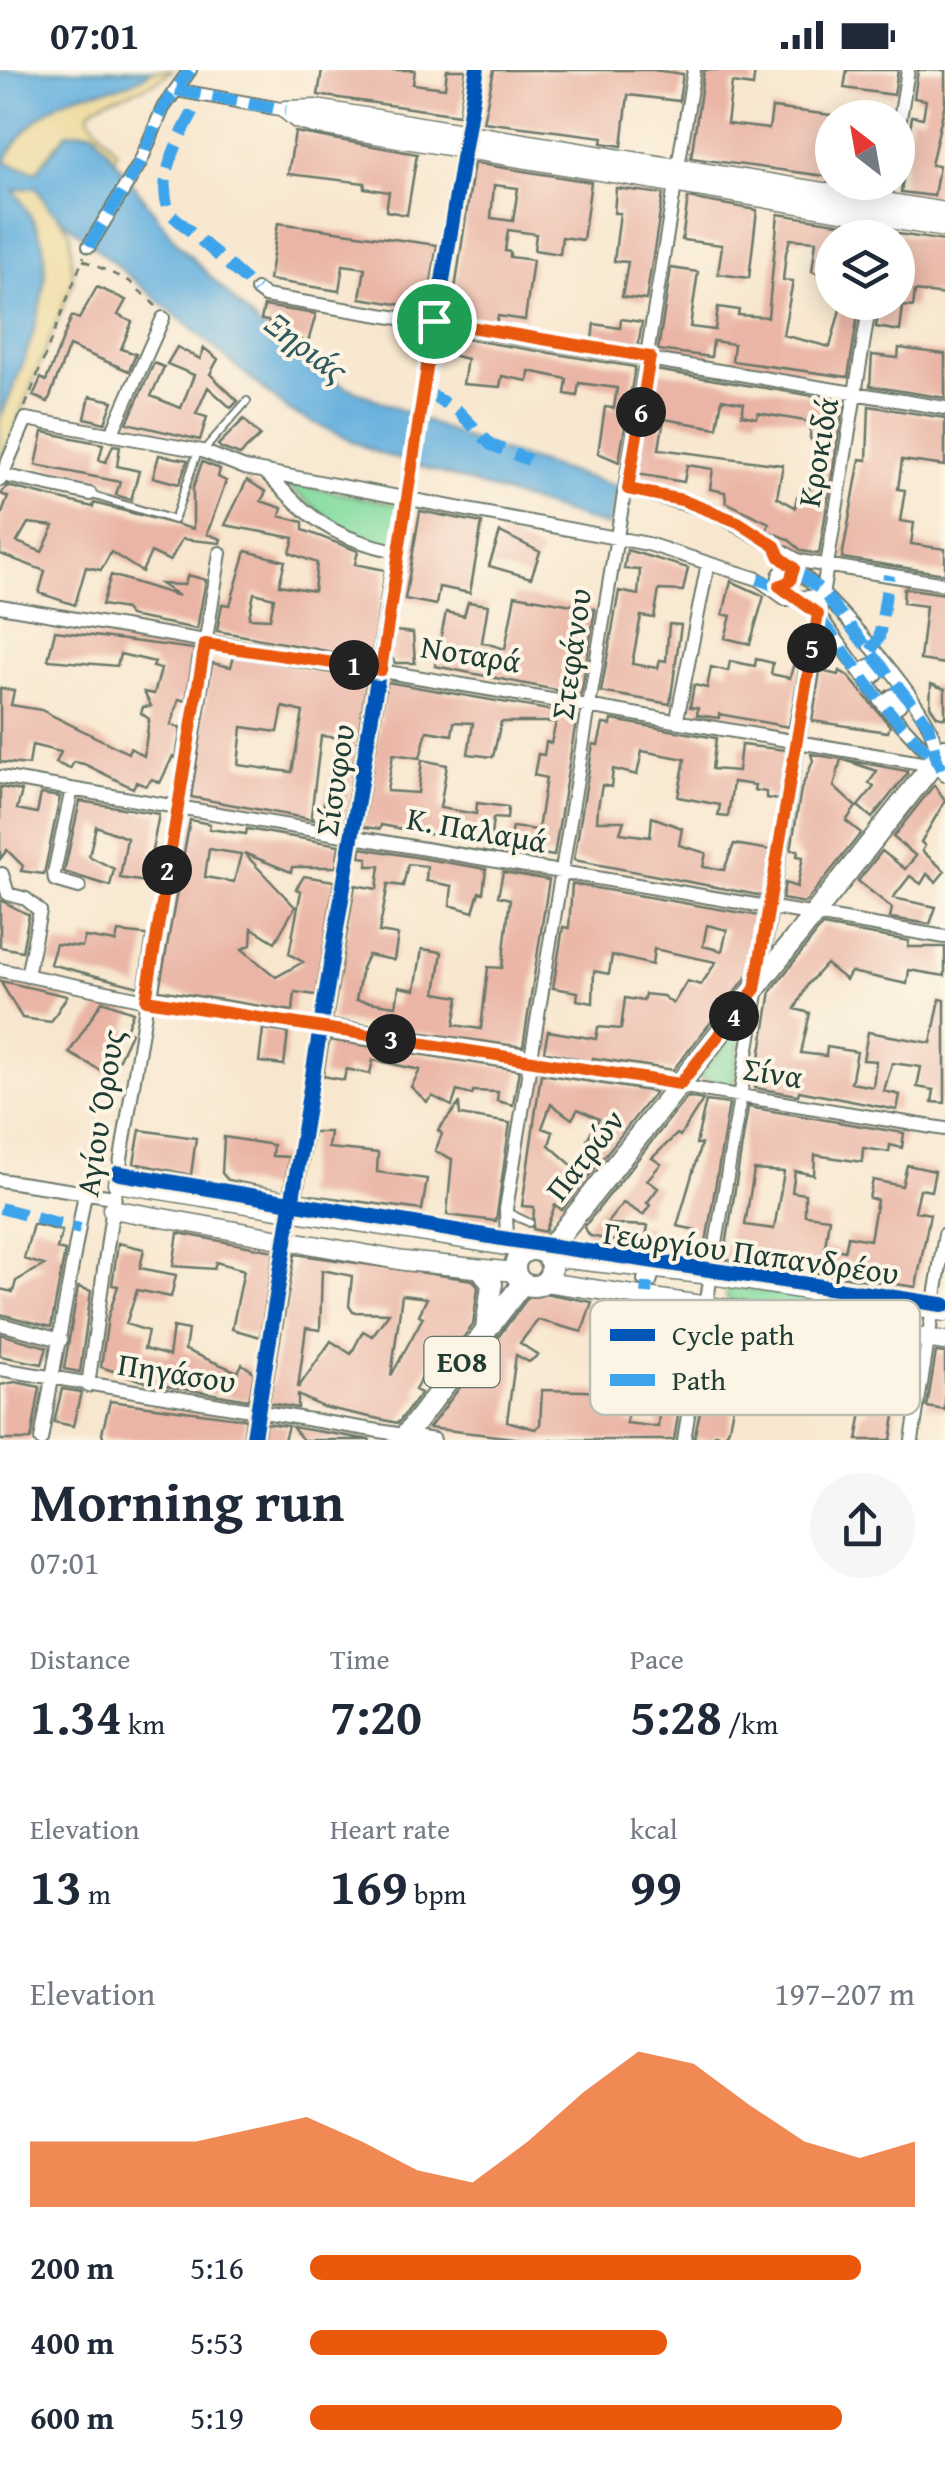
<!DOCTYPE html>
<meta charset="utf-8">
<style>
:root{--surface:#fff;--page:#f6f6f7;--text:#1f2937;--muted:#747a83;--accent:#ea580c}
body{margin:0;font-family:"Gentium Book Plus",serif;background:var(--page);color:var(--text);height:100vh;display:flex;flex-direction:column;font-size:38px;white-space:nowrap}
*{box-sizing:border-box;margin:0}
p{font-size:32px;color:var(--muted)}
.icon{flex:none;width:55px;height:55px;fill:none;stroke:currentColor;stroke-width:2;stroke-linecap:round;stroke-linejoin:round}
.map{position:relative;height:1370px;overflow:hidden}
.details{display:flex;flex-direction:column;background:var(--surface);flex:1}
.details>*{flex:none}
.needle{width:65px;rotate:329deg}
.buttons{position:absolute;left:815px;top:30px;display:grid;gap:20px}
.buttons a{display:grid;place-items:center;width:100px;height:100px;border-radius:50%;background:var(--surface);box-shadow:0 5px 25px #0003;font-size:50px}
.pin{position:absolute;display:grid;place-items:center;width:85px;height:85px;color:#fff;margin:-42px;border:5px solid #fff;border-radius:50%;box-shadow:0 2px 10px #0007}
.km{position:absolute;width:50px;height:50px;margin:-25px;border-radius:50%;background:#222;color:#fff;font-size:28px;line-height:50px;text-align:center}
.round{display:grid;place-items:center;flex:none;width:105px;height:105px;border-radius:52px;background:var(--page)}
.headline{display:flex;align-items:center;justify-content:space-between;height:170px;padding:0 30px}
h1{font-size:55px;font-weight:700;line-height:75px}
.metrics{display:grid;grid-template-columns:repeat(3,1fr);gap:15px;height:170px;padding:10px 30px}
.metrics div{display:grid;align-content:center}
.metrics b{font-size:50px;font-weight:700}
.metrics small{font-size:28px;font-weight:400}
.metrics p{font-size:28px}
.chart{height:280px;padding:20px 30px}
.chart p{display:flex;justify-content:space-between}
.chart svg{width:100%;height:180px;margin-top:10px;fill:var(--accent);opacity:.7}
ul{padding:0 30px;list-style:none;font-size:32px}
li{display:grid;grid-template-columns:160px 120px 1fr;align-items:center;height:75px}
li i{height:25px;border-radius:12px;background:var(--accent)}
.status{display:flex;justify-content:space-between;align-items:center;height:70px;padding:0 50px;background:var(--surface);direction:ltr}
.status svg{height:28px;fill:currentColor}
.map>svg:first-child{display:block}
.green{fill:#84dca1;stroke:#528c6a;stroke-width:2.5}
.sand{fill:#eeda9e;stroke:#868c69;stroke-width:2.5}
.water{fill:#65b0de;stroke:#427689;stroke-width:2.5}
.building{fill:#eab5a6;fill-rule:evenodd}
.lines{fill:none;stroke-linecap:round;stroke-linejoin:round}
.lane-casing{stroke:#6b786a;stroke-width:10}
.street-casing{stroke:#6b786a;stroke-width:16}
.secondary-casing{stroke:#6b786a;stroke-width:21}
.primary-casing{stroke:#6b786a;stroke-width:24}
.path{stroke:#6b786a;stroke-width:2.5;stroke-dasharray:8 8;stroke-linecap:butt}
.lane{stroke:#fff;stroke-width:6}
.street{stroke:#fff;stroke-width:12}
.secondary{stroke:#fff;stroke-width:18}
.primary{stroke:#fff;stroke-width:20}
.quiet{stroke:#3da4eb;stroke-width:12;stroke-dasharray:25 12;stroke-linecap:butt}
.cycleway-casing{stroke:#fcf5e5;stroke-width:21}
.cycleway{stroke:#0057b8;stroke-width:15}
.route-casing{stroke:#fff;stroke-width:20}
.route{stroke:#ea580c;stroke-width:12}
.labels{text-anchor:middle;stroke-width:8;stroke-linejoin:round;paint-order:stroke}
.shield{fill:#fcf5e5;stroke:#617469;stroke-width:2.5}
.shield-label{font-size:30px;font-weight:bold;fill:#1f3d34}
.street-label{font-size:32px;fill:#1f3d34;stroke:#fcf5e5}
.water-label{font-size:35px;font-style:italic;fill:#305a5e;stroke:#fcf5e5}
.key{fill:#fcf5e5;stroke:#babeb0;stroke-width:2.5}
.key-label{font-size:28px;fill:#1f3d34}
</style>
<div class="status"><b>07:01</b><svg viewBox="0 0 49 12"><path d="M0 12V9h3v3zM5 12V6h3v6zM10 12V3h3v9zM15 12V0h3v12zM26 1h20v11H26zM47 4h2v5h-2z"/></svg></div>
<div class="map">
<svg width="945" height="1370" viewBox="0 0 945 1370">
<rect width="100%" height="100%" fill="#fcf5e5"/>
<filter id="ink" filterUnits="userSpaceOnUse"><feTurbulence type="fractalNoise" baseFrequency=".01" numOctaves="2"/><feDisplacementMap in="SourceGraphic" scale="20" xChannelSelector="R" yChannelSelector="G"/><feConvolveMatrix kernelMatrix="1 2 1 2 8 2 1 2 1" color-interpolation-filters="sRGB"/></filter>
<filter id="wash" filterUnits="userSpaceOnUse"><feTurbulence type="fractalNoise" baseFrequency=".0048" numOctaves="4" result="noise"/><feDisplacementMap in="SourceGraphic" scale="40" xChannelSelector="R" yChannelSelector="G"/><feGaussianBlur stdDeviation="2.25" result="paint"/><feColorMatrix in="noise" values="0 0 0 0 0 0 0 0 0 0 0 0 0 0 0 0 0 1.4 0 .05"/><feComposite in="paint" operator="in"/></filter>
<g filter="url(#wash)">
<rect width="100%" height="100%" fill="#f8e7cf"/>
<path class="green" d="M283 412 405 436 398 472 392 477 352 467Z
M742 955 733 1017 698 1007Z
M726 1216 821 1228 818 1244 727 1230Z"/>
<path class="sand" d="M152 0H172C142 26 110 23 90 40L89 47 117 82 113 92 96 63 58 72 36 102 5 92C17 64 55 27 86 23 111 19 131 15 152 0Z
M36 117 70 162 73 212 0 394C0 380 0 361 0 347 23 255 77 214 13 119Z"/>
<path class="water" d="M0 0H152C132 16 110 19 86 23 56 27 16 64 5 92L36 102 67 63 93 61 178 174 259 256 342 315 479 374 618 417 607 456 373 381 289 341 50 139 36 117 14 120C24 135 35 151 41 168 57 216 20 304 0 348Z"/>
<g id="blocks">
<path class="building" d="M322 0H415L413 14 445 18 447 0H466L459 45 318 25Z
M494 0H653L683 4 679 31 628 25 622 76 602 73 603 67 483 52Z
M704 0H755L753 16 732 13 727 54 769 59 772 38 832 45V107L691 88Z
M847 0H898L894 25 844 18Z
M918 0H945V33L931 95 939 96 934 126 901 122 912 46 923 48 926 30 914 28Z
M295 62 417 84 407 145 386 141 389 122 364 118 365 113 288 104Z
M474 93 591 112 583 170 562 167 560 184 534 180 536 164 508 160 505 181 510 182V187L533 190 525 250 498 246 496 254 451 246ZM494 115 518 118 513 151 491 148Z
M616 118 663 124 646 230 622 227 628 192 614 191 620 143H614Z
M688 128 757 140 749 208 718 204 722 175 682 170Z
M778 144 870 158 869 168H832V210L812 201 816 171 790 169 786 183 783 210 793 211 783 265 830 277 842 232H860L848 307 732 291 734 274 713 271 711 287 658 280 671 198 698 202 690 257 715 260 718 237 739 240 738 245 768 247Z
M278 153 437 175 427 239 360 228 365 198 343 195 339 221 269 210Z
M898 164 945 171V225L915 221 913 237 903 236 900 261 876 257 880 232H898Z
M97 217 126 230 118 245 132 252 121 279 136 284 129 301 69 276 48 332 33 326 41 308 46 311 72 246 79 249Z
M264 236 316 244 308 272 285 266 287 260 268 256 269 251 261 250Z
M621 249 642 252 638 277 592 270 594 254 620 258Z
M447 266 635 297 619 392 598 383 605 337 614 338 617 318 579 313 577 326 565 324 567 309 529 301 528 311 502 306 500 317 463 314 467 289 452 285 453 277 446 275Z
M177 277 200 289 204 278 218 289 210 304 238 331 231 338 208 317 196 344 207 347 200 370 127 353 154 293 164 297 151 326 181 338 194 305 167 294Z
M899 278 945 284V328L870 316 872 285 898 288Z
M655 300 844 331 819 484 802 481 788 469 767 461 769 453 726 432 725 422 710 419 713 399 687 395 684 412 637 404ZM722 329 744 333 742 345 757 348 758 343 811 352 810 368 815 376 808 429 797 427 795 437 777 427 783 395 659 379 664 349 717 358Z
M90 326 113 331 105 353 85 348Z
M869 336 945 348V396L902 390 898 419 905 420 900 451 914 453 911 474 945 479V504L842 488 860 389 867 390Z
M244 349 260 366 240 385 221 378 218 375Z
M43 362 103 374 99 390 106 392 113 375 120 376 117 396 139 401 131 430 116 425 120 412 36 395Z
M159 385 188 390 179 414 153 407Z
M202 392 220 399 218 407 226 411 207 464 221 469 220 473 182 469 170 491 151 482 142 502 111 482 101 500 86 497 75 535 39 523 45 501 0 484V449L8 427 1 424 7 416 93 437 94 433 193 459V418ZM28 453 54 456 42 482 17 472Z
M247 410 266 422 261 431 282 438 280 446 303 452V460L358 481 355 494 385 500 371 589 217 561 222 534 230 535 246 481 285 491 279 515 314 521 317 493 290 483 294 468 225 455ZM254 523 274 528 270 549 249 548Z
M420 441 482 453 470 523 439 517 436 535 405 529Z
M500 462 540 482 531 508 489 496Z
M627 480 688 498 683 521 659 520 654 548 641 546 632 594 658 598 660 590 666 591 669 554 681 555 670 634 601 622 619 521 638 525 640 500 624 499Z
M111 505 179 526 161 514 184 515 188 505 206 510 197 559 129 546 125 539 102 535Z
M731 511 764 526 750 574 725 568 731 546 723 544Z
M904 518 945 524V594L920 590 926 536 903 533Z
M515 525 595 539 581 625 435 596 446 542 464 546 468 532 488 535 482 572 505 579Z
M55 561 194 579 186 631 179 629 171 655 181 658 176 688 173 686 160 713 152 709 146 716 136 712 133 718 84 694 74 692 70 699 56 693 61 682 32 675 29 695 0 692V618L14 621 11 635 41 640 128 683 130 678 144 686 149 649 141 643 143 637 151 636 144 622 154 624 161 599 153 597 155 592 120 584 117 596 48 590Z
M395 561 413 563 415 593H395L391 586Z
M234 586 367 609 344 754 319 751 342 668 321 666 311 746 315 750 191 727 212 593 231 597ZM283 637 303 642 292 702 238 695 242 657 278 662Z
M756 589 773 593 771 604 790 608 793 596 800 597 789 657 719 644V648L697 645 698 638 690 637 694 615 707 618 711 597 728 601 730 591 755 596Z
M820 601 839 605 840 601 848 606 890 656 888 662 812 651Z
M387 612 577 645 554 786 508 778 512 757 538 760 546 708 534 705 538 684 544 685 546 672 551 673 556 652H501L493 687 468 684 473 653 454 652 452 665 427 661 420 688 393 684 387 721 418 723 422 690 447 695 440 738 476 744 477 733 508 737 507 749 493 748 490 776 381 755 380 759 363 757Z
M931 614 945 619V648L937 646 930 636Z
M612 650 716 668 712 699 738 701 741 675 787 680 779 730 766 728V722L754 720 755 715 733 712 728 747 718 746 720 735 678 727 685 689 642 681 637 705 613 699 611 717 602 715 598 737 597 751H624L620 763 650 767 652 747 682 758 679 775 706 783 703 797 724 800 734 774 770 780 763 826 574 790 593 674 598 675 603 654 611 655Z
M811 684 841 689 834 717 856 737 846 751 861 763 805 833 782 829 785 813 797 817 803 787 797 786 798 780H791L801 719 813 691Z
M841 689 907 701V704L872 748 858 736 874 717 869 713 877 701Z
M934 715 945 731 921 772 925 776 922 781 945 801 936 812 927 804 921 814 910 806 893 828 936 837 930 854 890 848 892 838 858 811 882 781 905 799 916 786 893 767Z
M0 717 22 721 17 739 37 743 41 724 60 727 44 804 21 801 23 796 7 780 0 789Z
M80 731 159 744 146 812 120 808 127 768 96 756 89 786 114 799 110 816 64 802Z
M190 750 210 754 209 759 246 764 247 759 339 775 336 797H292L291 802 244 783 295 837 275 872 252 858 251 875 242 879 276 907 303 892 289 884 301 821 296 819 304 806 334 811 316 925 295 922 293 941 159 920ZM209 779 241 784 234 812 205 807Z
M361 778 486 799 483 823 479 822 473 842 450 835 452 816 426 811 427 796 408 794 403 816 388 814 379 862 398 865 394 890 368 885 362 898 356 930 396 936 399 917 415 920 422 879 442 882 436 923 459 927 454 955 481 959 488 897 502 898 510 829 498 826 503 802 549 810 523 977 332 950 355 815 377 819 380 796H367L368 788 360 787Z
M572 814 760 846 750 903 673 1000 593 988 592 992 544 981 548 961 596 969 598 957 621 959 625 928 643 931 645 924 663 926 673 934 687 911 701 915 716 892 654 879 652 895 612 885 609 904 594 901 593 933 577 930 578 922 553 918 563 857 569 858ZM707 855 727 860 722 881 703 876Z
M0 830 29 845 22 881 0 877Z
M822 856 909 871 908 877H945V906L909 900 907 914 851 902 846 910 826 894 808 914 795 939 810 943 801 983 826 986 827 977 857 982 851 1013 873 1017 876 991 863 990 868 962 931 973 940 929 945 930V1033L932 1032 934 1020 917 1017 921 997 892 993 884 1021 900 1025 897 1040 799 1021 798 1025 755 1018 771 921Z
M118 862 147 865 139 917 50 894 56 874 82 877 85 867 116 872Z
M0 911 10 913 67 926 51 952 22 948Z
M102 931 133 942 126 960 131 963 111 1006 69 983Z
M263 959 288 963 284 995 259 992Z
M329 970 519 1000 513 1035 497 1031 498 1022 473 1021 472 1025 457 1021 452 1036 432 1026 427 1032 411 1017 420 1000 373 990 370 1004 346 999 344 1010 323 1006Z
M541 1004 655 1022 562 1140 555 1135 545 1162 533 1159 534 1137 522 1136ZM551 1034 572 1049 578 1039 599 1049 587 1069 594 1075 575 1098 549 1075 553 1062 542 1058Z
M687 1027 703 1030 680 1066 677 1064 652 1088 661 1094 647 1110 658 1118 647 1133 650 1135 643 1145 623 1133 606 1154 648 1156 644 1177 590 1166 584 1157Z
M706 1031 729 1034 704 1185 692 1182 696 1160 677 1156 701 1074H696Z
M459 1034 460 1045 510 1053 496 1151 447 1145 452 1089 435 1081 442 1064 438 1060Z
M748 1037 904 1063 902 1078 890 1075 889 1082 863 1078 862 1092 815 1085 814 1105 795 1101 792 1122 805 1124V1145L829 1148 825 1177 845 1181 848 1166 870 1170 877 1130 869 1128 873 1110 902 1116 907 1095 935 1101 931 1121 920 1119 915 1141 930 1144 916 1217 724 1189ZM754 1100 784 1102 774 1159 745 1155Z
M140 1060 196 1068 191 1105 134 1093Z
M313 1062H330L328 1078 378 1083 377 1102 427 1109 422 1140 303 1124Z
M224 1067 273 1075 272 1086 289 1087 284 1121 228 1110 222 1103Z
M33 1154 62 1161 57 1179 65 1181 51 1257 0 1244V1219L13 1222 16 1211 44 1195 24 1189Z
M178 1163 274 1181 260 1267 232 1259 244 1200 216 1192 214 1199 173 1196Z
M118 1173 144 1179 140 1198 176 1205 171 1227 137 1220 126 1254 148 1261 144 1279 169 1286 173 1257 188 1260 185 1280 238 1302 242 1294 254 1302 249 1330 149 1313 101 1297 108 1247 118 1216 112 1215Z
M295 1184 473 1210 478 1217 473 1255 437 1302 428 1296 415 1320 421 1323 398 1353 323 1337 298 1325V1338L269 1333ZM322 1200 352 1206 349 1236 353 1242 389 1243 372 1266 363 1261 351 1284 331 1271 298 1318 306 1258 320 1260ZM402 1225 427 1228 419 1245 423 1247 391 1306Z
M78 1217 91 1221 80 1302 64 1299Z
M533 1221 592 1232 582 1262 538 1250 520 1273 538 1285 529 1292 516 1285 507 1351 535 1359 540 1355 542 1320 583 1321 600 1322 599 1331 617 1333 616 1339 628 1341 626 1353 658 1357 662 1305 600 1296 617 1235 694 1247 674 1370H532L429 1358Z
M714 1250 906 1278 891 1370H857L862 1342H868L872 1310 852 1307 853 1302 832 1300V1307L801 1300 804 1279 764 1276 756 1310 732 1307 736 1287 708 1283Z
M0 1264 47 1277 42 1294 0 1286Z
M936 1282 945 1283V1340L927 1337Z
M708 1307 738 1309 729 1358 725 1366 715 1364 713 1370 694 1368Z
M15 1312 40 1317 32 1365 30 1370H0V1315Z
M62 1319 81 1322 73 1356 54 1352Z
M110 1331 246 1349 243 1370H104L102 1363Z
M266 1353 288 1356 284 1370H263Z
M292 1357 371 1370H303Z"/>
</g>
</g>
<g filter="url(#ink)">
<use href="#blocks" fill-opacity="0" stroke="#6b786a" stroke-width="2.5"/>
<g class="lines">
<g class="lane-casing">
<path id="lane" d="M203 381 247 331
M92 425 174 450 198 381
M509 1143 530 1153"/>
</g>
<g class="street-casing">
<path id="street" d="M176 20 286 40
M898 61 908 0
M879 168 888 112
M89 176 140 93 163 38 190 0
M257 220 265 226 945 338
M111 365 163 248
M266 403C315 452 330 467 400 482
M2 405 90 424
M0 410 26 349 202 381 245 398 648 474 758 509 786 529 821 526
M628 419 713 441 799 491 945 514
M785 491C826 521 903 608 928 654 937 670 935 689 945 705
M779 507a6 6 0 1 1 12 0a6 6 0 1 1-12 0Z
M796 527 818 544 886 638 935 690
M0 536 933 695
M866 601a6 6 0 1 1 12 0a6 6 0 1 1-12 0Z
M889 631a6 6 0 1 1 12 0a6 6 0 1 1-12 0Z
M677 649 708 493
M0 707 945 867
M72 719 54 803 55 810 79 817
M2 804 8 824 26 829 40 841 27 906
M0 900 146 930 945 1059
M0 1110 114 1127
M507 1176 506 1139 694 0
M646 1205 652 1206 650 1212 644 1210Z
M821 1233 827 1236 825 1241 819 1239Z
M0 1254 61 1270
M0 1299 434 1370
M88 1316 110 1156 220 483
M41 1370 85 1123
M253 1370 477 0
M684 1370 870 232
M912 1370 945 1164"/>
</g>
<g class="secondary-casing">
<path id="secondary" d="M286 40 297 49 314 54 945 158
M286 40 316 39 945 142
M117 1113 531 1180
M112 1139 404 1191 515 1202
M548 1187 711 1205 945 1242
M545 1212 945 1271"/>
</g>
<g class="primary-casing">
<path id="primary" d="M515 1198a18 18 0 1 1 36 0a18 18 0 1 1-36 0Z
M545 1184 945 679
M483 1201 492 1214 486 1260
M402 1370 522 1214"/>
</g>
<path class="path" d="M83 190 129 211 156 236
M25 337 84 186"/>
<use href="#lane" class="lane"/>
<use href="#street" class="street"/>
<use href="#secondary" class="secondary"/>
<use href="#primary" class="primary"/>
<path class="quiet" d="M176 20 286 40
M193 42C178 70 153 116 172 145L257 220
M89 176 140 93 163 38 190 0
M425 321 458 341 491 375 529 390
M775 476 779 487 822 521 928 654 937 691 945 705
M758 509C817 529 833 569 868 615 889 643 912 667 937 691
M871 580 879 568 889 505
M0 1138 80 1159
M646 1224 647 1213
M821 1252 822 1242"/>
<g class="cycleway-casing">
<path id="cycleway" d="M118 1103 505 1169 945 1235
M253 1370 477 0"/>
</g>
<use href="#cycleway" class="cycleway"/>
</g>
</g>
<g class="lines" filter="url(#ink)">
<g class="route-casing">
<path id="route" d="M434 251 650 287 628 419 682 430 738 452 775 476 780 487 794 498 790 511 779 516 818 544 755 919 680 1014 146 930 205 574 381 600Z"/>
</g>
<use href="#route" class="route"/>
</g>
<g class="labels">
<rect class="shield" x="424.5" y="1267" width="75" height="50" rx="8"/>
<g class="shield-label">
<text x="462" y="1302">ΕΟ8</text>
</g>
<g class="street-label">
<text transform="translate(818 382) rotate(-80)" y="11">Κροκιδά</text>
<text transform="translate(471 584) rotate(9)" y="11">Νοταρά</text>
<text transform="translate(571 584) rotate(-82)" y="11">Στεφάνου</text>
<text transform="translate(335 710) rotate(-81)" y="11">Σίσυφου</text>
<text transform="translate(477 760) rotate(10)" y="11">Κ. Παλαμά</text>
<text transform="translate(773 1003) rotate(9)" y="11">Σίνα</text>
<text transform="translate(100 1043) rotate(-81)" y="11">Αγίου Όρους</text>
<text transform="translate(585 1085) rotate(-52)" y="11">Πατρών</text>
<text transform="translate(751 1183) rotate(8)" y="11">Γεωργίου Παπανδρέου</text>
<text transform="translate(177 1303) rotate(9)" y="11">Πηγάσου</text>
</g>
<g class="water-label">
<text transform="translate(307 277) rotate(37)" y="12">Ξηριάς</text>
</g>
</g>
<rect x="590" y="1230" width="330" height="115" rx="15" class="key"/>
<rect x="610" y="1259" width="45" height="12" fill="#0057b8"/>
<rect x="610" y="1304" width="45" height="12" fill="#3da4eb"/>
<g class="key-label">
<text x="672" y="1275">Cycle path</text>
<text x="672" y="1320">Path</text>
</g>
</svg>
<div class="buttons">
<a><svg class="needle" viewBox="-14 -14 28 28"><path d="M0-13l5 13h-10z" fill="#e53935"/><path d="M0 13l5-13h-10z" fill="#747a83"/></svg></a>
<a><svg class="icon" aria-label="layers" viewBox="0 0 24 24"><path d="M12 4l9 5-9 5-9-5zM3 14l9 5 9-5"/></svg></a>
</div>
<div class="pin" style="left:434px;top:251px;background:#1e9e55"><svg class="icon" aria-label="arrive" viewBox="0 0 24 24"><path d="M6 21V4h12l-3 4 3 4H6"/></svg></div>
<b class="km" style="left:354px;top:595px">1</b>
<b class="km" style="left:167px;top:800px">2</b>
<b class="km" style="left:391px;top:969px">3</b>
<b class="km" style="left:734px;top:946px">4</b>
<b class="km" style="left:812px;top:578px">5</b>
<b class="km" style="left:641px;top:342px">6</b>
</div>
<section class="details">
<div class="headline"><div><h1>Morning run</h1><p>07:01</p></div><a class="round"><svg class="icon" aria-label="share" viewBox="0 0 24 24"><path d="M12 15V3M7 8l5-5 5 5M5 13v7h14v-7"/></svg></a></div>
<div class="metrics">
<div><p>Distance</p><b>1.34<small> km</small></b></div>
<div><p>Time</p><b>7:20</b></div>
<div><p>Pace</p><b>5:28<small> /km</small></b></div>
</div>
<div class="metrics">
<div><p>Elevation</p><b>13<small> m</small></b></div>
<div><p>Heart rate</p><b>169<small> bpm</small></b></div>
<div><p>kcal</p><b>99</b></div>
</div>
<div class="chart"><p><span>Elevation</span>197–207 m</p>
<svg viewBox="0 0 160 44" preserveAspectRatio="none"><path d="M0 44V28L10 28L20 28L30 28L40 25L50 22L60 28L70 35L80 38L90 28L100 16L110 6L120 9L130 19L140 28L150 32L160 28V44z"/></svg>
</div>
<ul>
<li><b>200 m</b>5:16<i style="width:91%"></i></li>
<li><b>400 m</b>5:53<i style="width:59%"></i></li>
<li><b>600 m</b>5:19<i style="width:88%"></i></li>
</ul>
</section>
